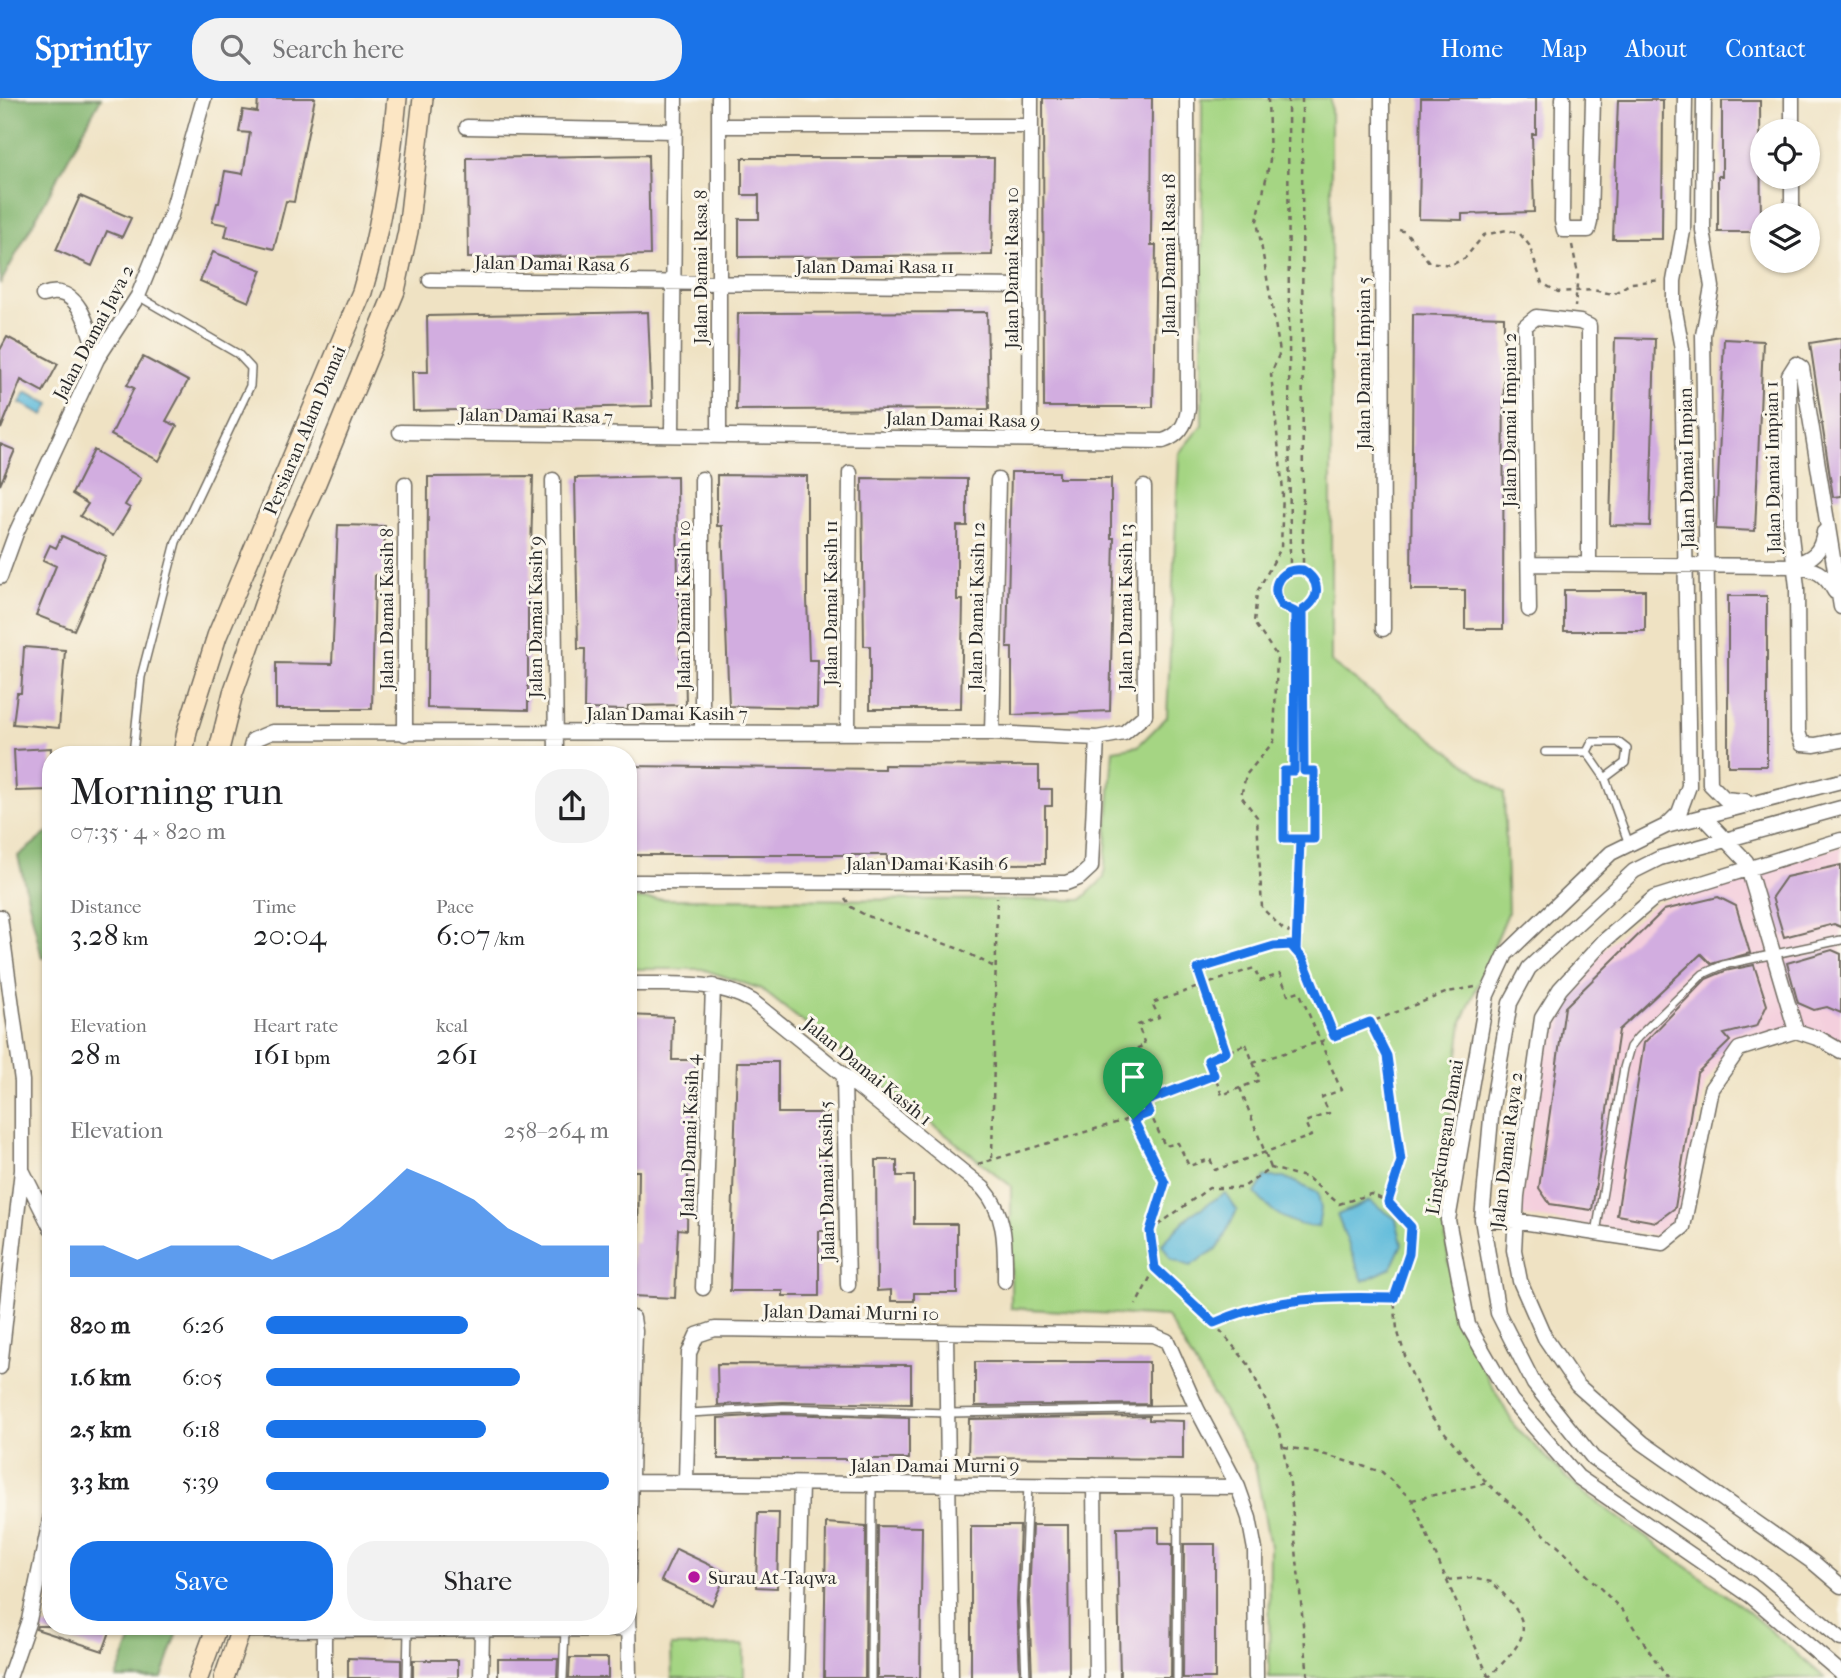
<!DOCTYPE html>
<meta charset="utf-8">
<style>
:root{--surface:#fff;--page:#f2f2f2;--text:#202124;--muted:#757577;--accent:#1a73e8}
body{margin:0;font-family:"IM FELL French Canon",serif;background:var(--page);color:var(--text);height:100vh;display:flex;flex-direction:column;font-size:26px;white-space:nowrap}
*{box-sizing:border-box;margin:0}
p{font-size:23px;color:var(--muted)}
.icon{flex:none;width:38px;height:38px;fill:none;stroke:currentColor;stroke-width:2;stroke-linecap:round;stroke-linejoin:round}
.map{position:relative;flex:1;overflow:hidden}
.side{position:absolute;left:42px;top:648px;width:595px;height:889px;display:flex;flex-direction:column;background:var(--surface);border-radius:28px;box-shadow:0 2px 5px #0004}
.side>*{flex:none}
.controls{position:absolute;left:1750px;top:21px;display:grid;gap:14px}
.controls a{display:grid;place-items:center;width:70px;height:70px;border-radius:50%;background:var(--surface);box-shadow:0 2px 5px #0004;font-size:35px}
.pin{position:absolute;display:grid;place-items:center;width:60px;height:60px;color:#fff;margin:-72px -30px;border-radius:50% 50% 50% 0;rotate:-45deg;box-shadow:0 0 7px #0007}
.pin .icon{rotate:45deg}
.round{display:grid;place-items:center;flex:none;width:74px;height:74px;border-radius:28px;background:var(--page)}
.overview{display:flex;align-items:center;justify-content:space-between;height:119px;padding:0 28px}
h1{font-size:38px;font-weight:600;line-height:52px}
.metrics{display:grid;grid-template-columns:repeat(3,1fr);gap:10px;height:119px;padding:7px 28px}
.metrics div{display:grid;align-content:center}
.metrics b{font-size:30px;font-weight:600}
.metrics small{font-size:19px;font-weight:400}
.metrics p{font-size:19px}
.chart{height:196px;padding:14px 28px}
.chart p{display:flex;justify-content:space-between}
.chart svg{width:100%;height:126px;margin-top:7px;fill:var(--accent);opacity:.7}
.primary-button{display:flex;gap:14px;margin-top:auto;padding:14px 28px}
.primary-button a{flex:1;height:80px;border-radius:28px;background:var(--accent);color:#fff;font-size:28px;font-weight:600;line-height:80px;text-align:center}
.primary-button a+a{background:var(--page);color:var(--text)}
ul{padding:0 28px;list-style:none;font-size:23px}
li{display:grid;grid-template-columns:112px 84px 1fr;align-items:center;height:52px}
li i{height:18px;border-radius:9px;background:var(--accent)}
header{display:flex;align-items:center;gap:42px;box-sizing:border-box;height:98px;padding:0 35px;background:var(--accent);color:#fff}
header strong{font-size:33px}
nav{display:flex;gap:38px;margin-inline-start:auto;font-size:24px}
.search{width:490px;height:63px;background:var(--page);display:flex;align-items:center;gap:18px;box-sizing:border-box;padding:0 24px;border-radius:28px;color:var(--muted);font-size:26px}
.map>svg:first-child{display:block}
.built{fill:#f4cfdd}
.green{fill:#a5d583;stroke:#688057;stroke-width:2}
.forest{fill:#84b671;stroke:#58704e;stroke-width:2}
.water{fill:#5cbada;stroke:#447282;stroke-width:2}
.building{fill:#d2ade0}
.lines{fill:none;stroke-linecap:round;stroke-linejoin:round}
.lane-casing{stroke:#706b60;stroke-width:10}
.street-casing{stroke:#706b60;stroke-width:17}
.secondary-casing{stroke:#706b60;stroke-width:22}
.path{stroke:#706b60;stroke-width:2.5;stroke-dasharray:5 5;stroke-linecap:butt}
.lane{stroke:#fff;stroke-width:7}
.street{stroke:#fff;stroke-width:14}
.secondary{stroke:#fce6c4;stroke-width:19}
.route-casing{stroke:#fff;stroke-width:14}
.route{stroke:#1a73e8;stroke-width:9}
.poi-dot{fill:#b5179e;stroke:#fbf7ec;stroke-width:2.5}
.labels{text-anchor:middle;stroke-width:6;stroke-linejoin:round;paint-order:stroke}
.street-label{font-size:19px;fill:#2b2b2b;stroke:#fbf7ec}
.poi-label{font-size:19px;fill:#2b2b2b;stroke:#fbf7ec;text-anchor:start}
</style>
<header>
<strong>Sprintly</strong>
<div class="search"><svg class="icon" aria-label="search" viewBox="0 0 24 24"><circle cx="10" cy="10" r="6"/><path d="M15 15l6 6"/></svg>Search here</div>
<nav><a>Home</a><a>Map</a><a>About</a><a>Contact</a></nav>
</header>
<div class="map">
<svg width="1841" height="1580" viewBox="0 0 1841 1580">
<rect width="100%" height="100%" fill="#fbf7ec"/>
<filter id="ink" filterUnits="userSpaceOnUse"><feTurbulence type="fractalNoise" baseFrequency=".0143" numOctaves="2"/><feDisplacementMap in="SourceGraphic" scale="14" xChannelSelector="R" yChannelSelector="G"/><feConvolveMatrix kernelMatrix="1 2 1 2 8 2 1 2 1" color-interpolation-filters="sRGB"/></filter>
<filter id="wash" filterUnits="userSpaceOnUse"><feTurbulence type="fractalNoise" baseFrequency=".00686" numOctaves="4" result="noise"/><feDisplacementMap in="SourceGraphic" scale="28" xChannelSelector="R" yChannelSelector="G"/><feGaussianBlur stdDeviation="1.57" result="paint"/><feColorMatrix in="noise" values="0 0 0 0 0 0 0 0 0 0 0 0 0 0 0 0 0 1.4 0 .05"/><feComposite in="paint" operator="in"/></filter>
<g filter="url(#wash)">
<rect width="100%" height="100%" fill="#efe2c3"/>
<path class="built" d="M1841 748V946L1822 935 1736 946 1720 963 1705 987 1678 1125 1662 1138 1520 1118 1547 923 1564 896 1607 848 1656 805Z"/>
<path class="green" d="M1202 0H1331V564L1504 695 1508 815 1462 924 1440 1097 1457 1224 1515 1329 1580 1392 1744 1510 1825 1580H1269L1270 1448 1255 1367 1167 1219 1011 1210V1088L761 891 702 871H628V801L1081 802 1104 780 1113 652 1138 648 1167 619 1179 355 1202 327Z
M744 1547V1580H672L671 1548Z"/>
<path class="forest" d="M0 0H101L0 186Z
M51 732V859L42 860 18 758Z
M137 1528H180L162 1580H116Z"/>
<path class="water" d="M26 294 50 306 44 317 20 305Z
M1265 1079H1284L1318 1095 1321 1111 1318 1129C1293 1129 1271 1115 1255 1095Z
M1225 1095 1237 1112 1219 1149 1190 1168 1171 1161 1162 1146 1190 1117Z
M1370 1103 1396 1121 1402 1146 1391 1170 1363 1183 1337 1117Z"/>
<g id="blocks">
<path class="building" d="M258 0H315L294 104 286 103 274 151 225 139 228 127 212 124 217 105H219L225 73 243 76 250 35 239 34 243 12 257 14Z
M1043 0H1152L1151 147H1156L1153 309H1044Z
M1421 0H1536V36H1532L1534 114 1462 116V122L1419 121Z
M1618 2H1663L1662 141H1613Z
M1722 3H1760L1761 134H1718V78H1722Z
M648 57 650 157 468 160 467 60Z
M742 60H994L992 157 739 159V121H759V97H742Z
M80 98 131 120 122 139 107 133 92 168 56 152Z
M213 154 262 172 249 204 200 183Z
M648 214 652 308 413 313 412 274H428L427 218Z
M987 214 989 311 736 312 738 215Z
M1413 216 1504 219 1503 531H1465V492H1411Z
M7 239 58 266 43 294 21 282 1 331 0 252Z
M1615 240 1655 241 1650 428 1610 427Z
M1841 240V398L1833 399 1810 245Z
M1724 241 1763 243 1755 433 1716 431Z
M143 259 188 283 166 323 177 328 159 363 111 337 134 290 127 287Z
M0 346 15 352 0 387Z
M94 352 141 380 125 407 130 410 113 438 80 418 88 406 72 396Z
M1011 374H1059V380H1111V440H1114L1110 613 1012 617V550H1007Z
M717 377 807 378V500L809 562H818L817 610 729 608 722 428H717Z
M533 378 530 490H528V612L427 610 428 379Z
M677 378 678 499H680V559H685L686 607 628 608V612L584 611 585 551H578L575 380Z
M862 380 967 381V428H957V502H963L961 611H870V548H864Z
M338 427 385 428 384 477H375L372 611H276V565L332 566Z
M62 438 106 458 74 532 36 517 56 468 43 462 50 447 56 450Z
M1564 492H1645V533H1564Z
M1728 498H1767V668H1728Z
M24 549 65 552 59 630 13 626 17 595H21Z
M51 650V692L16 693 14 652Z
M884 667 1039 668V691H1052V708H1045V766L887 765V757H628V668L884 671Z
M1841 767V829L1834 826 1784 839 1772 799 1786 779Z
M1718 799 1736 808 1750 855 1711 866 1701 856 1619 932 1592 1112 1550 1106 1539 1090 1565 909 1664 812Z
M1832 852 1841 856V915L1827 909 1814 912 1798 905 1787 865Z
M1754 867 1767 907 1757 928 1724 936 1730 943 1697 975 1675 1110 1656 1124 1617 1117 1644 945 1706 881 1725 873Z
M628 917 673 919 672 962H696L692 1071H688L687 1132 678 1131 675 1200 631 1198 633 1144H638L639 1073H628Z
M737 964H778V1015H826L825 1133H819V1198H783V1193H730Z
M876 1062H897V1078H914V1126H957V1195H914V1203H891V1192L877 1193Z
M975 1264H1149V1306L975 1308Z
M717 1266 911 1267V1306L783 1304 718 1307Z
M783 1316 909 1320V1361H718V1320Z
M1149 1318V1322L1183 1323V1361L968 1359 969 1321Z
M758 1415H779L777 1490 756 1489Z
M826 1425 866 1428 865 1580H824Z
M1032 1427H1068L1069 1580H1032L1029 1504Z
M878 1428 922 1429 920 1580H877Z
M971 1428H1020L1017 1504 1020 1580H971Z
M1159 1429V1446H1172L1171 1580H1120L1117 1430Z
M1184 1446H1215V1580H1183Z
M676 1451 727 1475 712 1507 661 1483Z
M37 1528H112L103 1553 36 1531Z
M348 1560 401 1562V1580H348Z
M570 1560H608V1580H569Z
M498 1561H558L557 1580H498Z
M413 1562H458V1580H413Z"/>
</g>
</g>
<g filter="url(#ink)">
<use href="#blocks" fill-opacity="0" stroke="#706b60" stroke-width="2"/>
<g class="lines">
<g class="lane-casing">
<path id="lane" d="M1545 654H1587
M133 656 141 579 176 444 250 288 251 270 238 256 138 198
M1605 680 1625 665 1627 651 1618 644H1592L1587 654 1605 680 1629 746
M1596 1135 1624 970 1630 949 1638 939 1703 876 1723 867 1841 842
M689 1315 783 1310 948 1315 1197 1311
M407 1580 408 1532
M563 1580 565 1532
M871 1580 872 1385
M1026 1580 1023 1504 1028 1387
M1177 1580 1178 1388"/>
</g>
<g class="street-casing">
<path id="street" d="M1382 0 1383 531
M1563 0 1562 123 1564 132H1588L1590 124 1593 0
M1704 0 1703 132 1712 189 1703 237 1710 686 1725 701 1745 703
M1792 0V33
M719 28H1031
M467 29 675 33
M1792 79V117
M430 182 1030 188
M43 197C80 183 90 234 97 261
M400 334 1163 343C1179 338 1186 327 1188 311L1187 0
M672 337 675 0
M719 338V0
M1030 341 1031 0
M702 381V634
M553 382 556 656
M405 386V636
M1529 466 1793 468C1815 471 1824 474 1835 494
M1794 467C1813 460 1821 455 1824 434
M0 479 16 435 97 261 138 198 171 117 204 0
M1841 509 1802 270 1796 266 1789 277 1790 429 1797 489 1798 634 1802 646 1815 647 1841 642
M1529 512 1525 228 1536 219 1580 224 1589 228V466
M848 635 850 375
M992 635 998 382
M249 656 253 642 272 634 992 635 1097 640 1124 635 1145 617 1144 389
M1841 683 1666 728 1611 755 1506 856 1487 897 1448 1122 1468 1227 1511 1302 1578 1379 1751 1498 1841 1575
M1841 710 1660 760 1634 773 1529 870 1510 905 1492 1009 1482 1121 1498 1215 1534 1286 1593 1360 1765 1477 1841 1541
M1703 718 1746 763 1796 933
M1666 728 1679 715 1689 688 1682 251 1674 207V183L1683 133 1685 0
M1841 742 1654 800 1604 843 1560 891 1542 920 1517 1098 1514 1152 1520 1183 1545 1240 1577 1287 1643 1345 1814 1465 1841 1488
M628 784 1066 785 1079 780 1091 769 1097 640
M0 819 22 983V1072L0 1269
M628 886C670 887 714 881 752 903L983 1090C1007 1117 1005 1148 1005 1183
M844 979 848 1187
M22 1072 51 1130
M1482 1121 1515 1123 1663 1145 1683 1129 1711 991 1739 951 1796 933 1820 941 1841 953
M703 1190 713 888
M946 1235 951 1580
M686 1383 689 1255 697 1237 715 1231 1153 1237 1167 1243 1197 1311 1238 1389 1249 1420 1255 1452 1256 1580
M633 1384 1238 1389
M1094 1387 1096 1580
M628 1484 635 1233 633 1220
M628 1510 629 1580
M231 1528 241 1532 629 1531
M9 1580 29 1522 51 1418
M324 1580V1528
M481 1580 482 1532
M796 1580 801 1386"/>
</g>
<g class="secondary-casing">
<path id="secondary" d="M183 656 187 633 217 538 362 194C381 130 391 66 397 0
M218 656 233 595 278 467 316 385 395 193 408 133 423 0
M198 1580 217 1528
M224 1580 242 1528"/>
</g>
<path class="path" d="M1268 0 1270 62 1257 123 1280 254 1271 276 1283 393 1281 450 1257 494 1254 525 1277 558 1274 643 1246 677 1241 698 1257 719 1262 810 1283 831 1296 837
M1288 0 1290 472
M1302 0 1303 472
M1399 132 1406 134 1429 164 1451 167 1465 160 1484 137 1507 132 1520 136 1529 147 1542 185 1558 194 1593 192 1613 196 1631 185 1661 182
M1572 147 1578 176 1575 209
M1275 492a21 21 0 1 1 42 0a21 21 0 1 1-42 0Z
M1302 512 1304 672
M1285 672H1314V741H1285Z
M1294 672 1295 514
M845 800 851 809 865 817 962 852 996 870
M1296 853 1300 741
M1370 924 1387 959 1401 1063 1388 1104 1411 1129 1409 1156 1394 1200 1397 1231 1408 1268 1431 1318 1487 1385 1562 1452 1623 1513 1667 1580
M1246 946 1260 982 1222 997 1208 962Z
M1226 954 1198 871 1274 848 1291 847 1303 861 1334 938
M1253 965 1322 943 1448 894 1475 889
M1240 990 1271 1070
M1145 1004 1165 1048 1178 1045 1189 1068 1210 1061 1215 1072 1311 1038 1305 1024 1329 1015 1322 999 1341 992 1299 893 1288 897 1280 876 1260 883 1254 870 1152 905 1159 919 1138 927 1145 947 1126 955 1145 1004 1214 977
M1133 1021 1165 1085 1150 1133 1155 1170 1136 1207
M992 1060 997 799
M978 1066 1149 1015
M1150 1133 1209 1090H1242L1271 1070 1308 1080 1339 1106 1371 1096 1388 1104
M1155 1170 1214 1225 1249 1267 1280 1334 1290 1386 1308 1580
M1214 1225C1272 1199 1331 1199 1394 1200
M1284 1349 1316 1354 1382 1374 1412 1402 1489 1580
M1412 1402 1487 1385
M1447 1482 1470 1480 1492 1484C1536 1528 1531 1537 1489 1579"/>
<use href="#lane" class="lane"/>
<use href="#street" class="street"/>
<use href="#secondary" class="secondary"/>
</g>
</g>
<g class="lines" filter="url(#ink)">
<g class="route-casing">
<path id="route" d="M1133 1021 1165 1085 1150 1133 1155 1170 1214 1225C1272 1199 1331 1198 1394 1200L1409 1156 1411 1129 1388 1104 1401 1063 1387 958 1370 924 1334 938 1303 861 1296 853 1300 741H1314V673H1304L1303 512C1320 501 1322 484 1303 472 1281 469 1268 488 1281 507L1295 514 1294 673H1284V741H1300L1296 853 1291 847 1274 848 1198 871 1226 954 1208 962 1214 977 1144 1004 1149 1015 1133 1021"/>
</g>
<use href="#route" class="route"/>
</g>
<circle class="poi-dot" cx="694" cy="1479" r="7"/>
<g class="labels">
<g class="street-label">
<text transform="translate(1168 156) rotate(-90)" y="7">Jalan Damai Rasa 18</text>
<text transform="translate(552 165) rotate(1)" y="7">Jalan Damai Rasa 6</text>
<text x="875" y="175">Jalan Damai Rasa 11</text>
<text transform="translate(700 169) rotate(-90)" y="7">Jalan Damai Rasa 8</text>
<text transform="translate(1011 170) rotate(-90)" y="7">Jalan Damai Rasa 10</text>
<text transform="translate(93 234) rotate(-62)" y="7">Jalan Damai Jaya 2</text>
<text transform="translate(1363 265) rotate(-90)" y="7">Jalan Damai Impian 5</text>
<text transform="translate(536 317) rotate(1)" y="7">Jalan Damai Rasa 7</text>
<text transform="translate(963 321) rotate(1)" y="7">Jalan Damai Rasa 9</text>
<text transform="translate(1509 322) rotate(-90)" y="7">Jalan Damai Impian 2</text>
<text transform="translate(304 332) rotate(-67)" y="7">Persiaran Alam Damai</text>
<text transform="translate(1772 369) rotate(-91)" y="7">Jalan Damai Impian 1</text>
<text transform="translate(1686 370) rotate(-91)" y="7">Jalan Damai Impian</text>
<text transform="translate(830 505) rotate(-90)" y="7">Jalan Damai Kasih 11</text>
<text transform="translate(683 507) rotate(-90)" y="7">Jalan Damai Kasih 10</text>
<text transform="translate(976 508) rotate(-89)" y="7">Jalan Damai Kasih 12</text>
<text transform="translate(1125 509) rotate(-90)" y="7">Jalan Damai Kasih 13</text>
<text transform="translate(386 511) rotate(-90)" y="7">Jalan Damai Kasih 8</text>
<text transform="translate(535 519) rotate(-90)" y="7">Jalan Damai Kasih 9</text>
<text x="667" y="622">Jalan Damai Kasih 7</text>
<text x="927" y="772">Jalan Damai Kasih 6</text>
<text transform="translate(868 973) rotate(39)" y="7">Jalan Damai Kasih 1</text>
<text transform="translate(689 1038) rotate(-88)" y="7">Jalan Damai Kasih 4</text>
<text transform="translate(1444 1039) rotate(-81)" y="7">Lingkungan Damai</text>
<text transform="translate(1506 1052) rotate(-83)" y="7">Jalan Damai Raya 2</text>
<text transform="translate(826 1083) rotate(-91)" y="7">Jalan Damai Kasih 5</text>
<text transform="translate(851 1214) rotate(1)" y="7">Jalan Damai Murni 10</text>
<text x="935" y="1374">Jalan Damai Murni 9</text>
</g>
<g class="poi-label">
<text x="708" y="1486">Surau At-Taqwa</text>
</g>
</g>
</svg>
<div class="controls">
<a><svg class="icon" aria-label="locate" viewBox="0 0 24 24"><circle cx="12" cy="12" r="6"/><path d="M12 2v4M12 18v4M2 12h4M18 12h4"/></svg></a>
<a><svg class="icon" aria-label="layers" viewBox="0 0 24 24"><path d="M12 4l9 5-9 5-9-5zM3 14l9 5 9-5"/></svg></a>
</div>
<div class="pin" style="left:1133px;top:1021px;background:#1e9e55"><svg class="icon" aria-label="arrive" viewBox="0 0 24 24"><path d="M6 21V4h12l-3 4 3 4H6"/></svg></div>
<section class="side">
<div class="overview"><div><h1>Morning run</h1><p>07:35 · 4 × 820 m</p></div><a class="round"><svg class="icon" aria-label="share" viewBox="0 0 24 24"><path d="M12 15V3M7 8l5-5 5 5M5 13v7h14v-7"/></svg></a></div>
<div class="metrics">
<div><p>Distance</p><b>3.28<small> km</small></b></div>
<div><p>Time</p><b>20:04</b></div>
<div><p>Pace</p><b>6:07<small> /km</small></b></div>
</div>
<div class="metrics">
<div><p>Elevation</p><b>28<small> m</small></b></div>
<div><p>Heart rate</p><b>161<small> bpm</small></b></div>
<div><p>kcal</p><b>261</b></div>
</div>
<div class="chart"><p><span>Elevation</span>258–264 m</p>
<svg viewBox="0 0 160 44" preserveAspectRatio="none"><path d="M0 44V33L10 33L20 38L30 33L40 33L50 33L60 38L70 33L80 27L90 17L100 6L110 11L120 17L130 27L140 33L150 33L160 33V44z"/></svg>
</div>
<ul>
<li><b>820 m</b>6:26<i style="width:59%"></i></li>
<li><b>1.6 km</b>6:05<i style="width:74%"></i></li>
<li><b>2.5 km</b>6:18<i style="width:64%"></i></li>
<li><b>3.3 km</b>5:39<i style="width:100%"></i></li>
</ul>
<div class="primary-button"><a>Save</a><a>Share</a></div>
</section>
</div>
